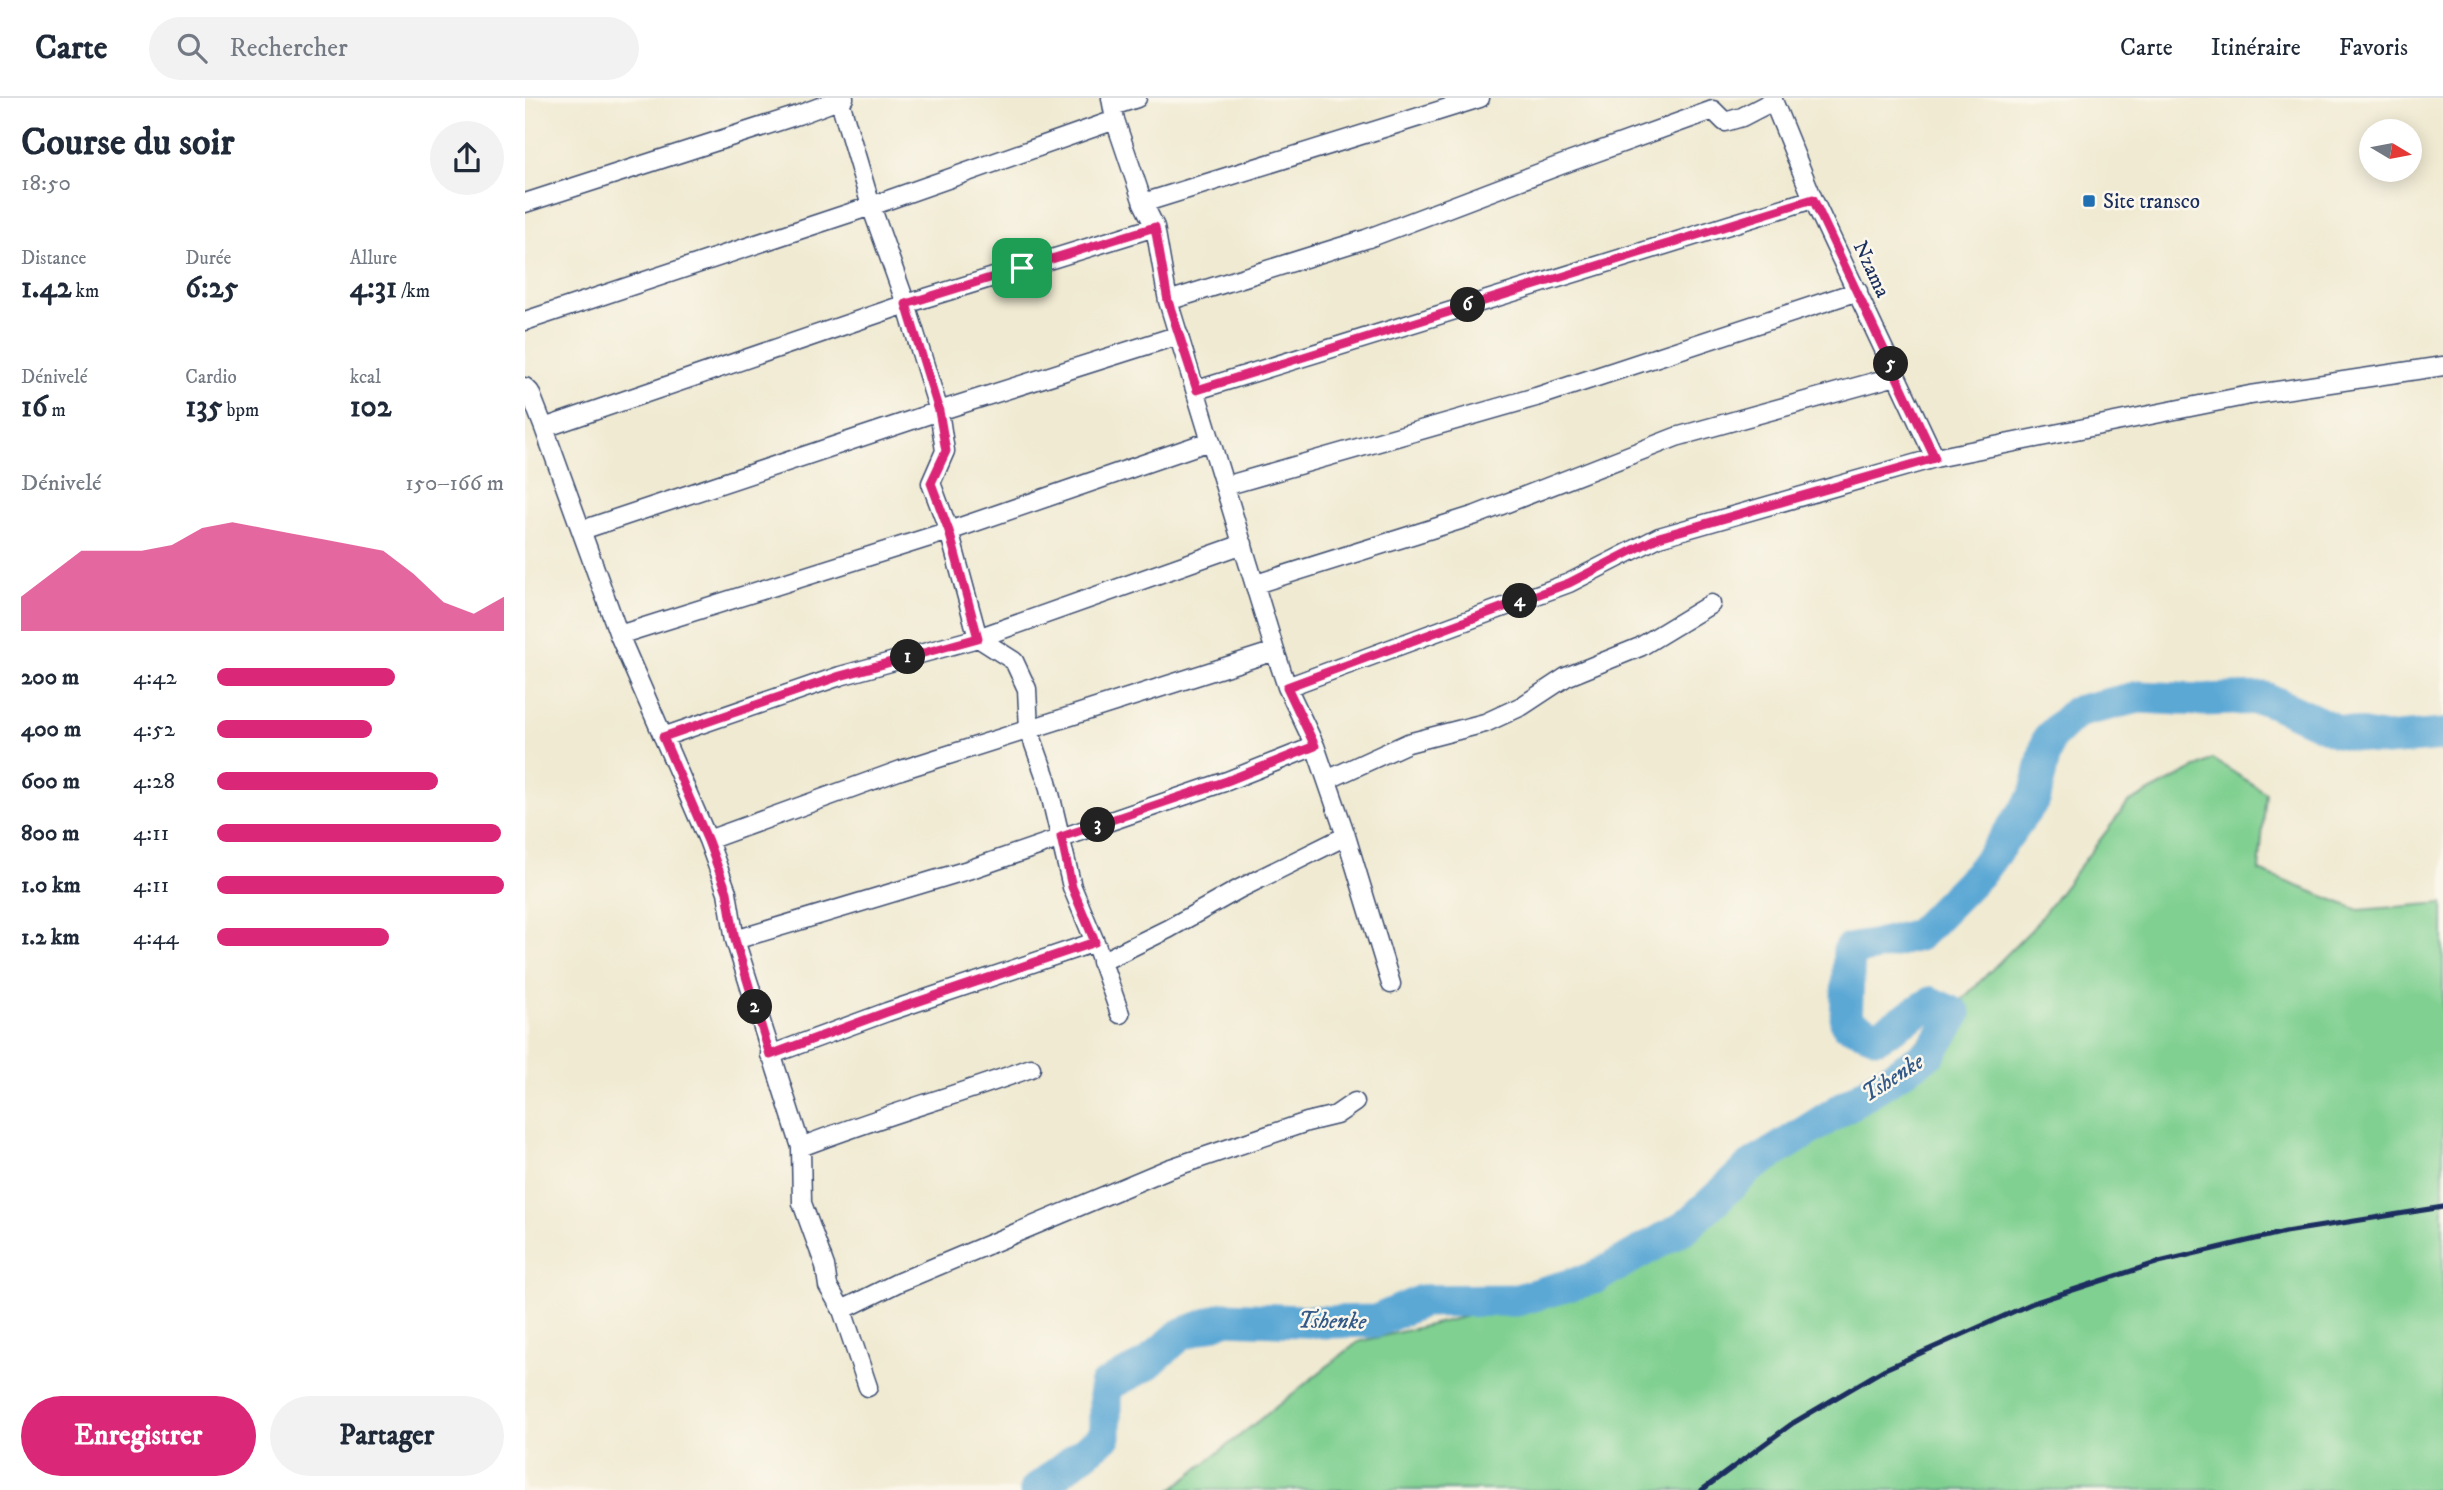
<!DOCTYPE html>
<html lang="fr">
<meta charset="utf-8">
<style>
:root{--surface:#fff;--page:#f2f2f3;--text:#1f2937;--muted:#747a83;--line:#e0e1e3;--accent:#db2777}
body{margin:0;font-family:"IM FELL DW Pica",serif;background:var(--page);color:var(--text);height:100vh;display:flex;flex-direction:column;font-size:26px;white-space:nowrap}
*{box-sizing:border-box;margin:0}
p{font-size:23px;color:var(--muted)}
.icon{flex:none;width:38px;height:38px;fill:none;stroke:currentColor;stroke-width:2;stroke-linecap:round;stroke-linejoin:round}
.map{position:relative;flex:1;overflow:hidden}
.panel{display:flex;flex-direction:column;background:var(--surface);width:525px}
.panel>*{flex:none}
.needle{width:46px;rotate:100deg}
.buttons{position:absolute;left:1834px;top:21px;display:grid;gap:14px}
.buttons a{display:grid;place-items:center;width:63px;height:63px;border-radius:50%;background:var(--surface);box-shadow:0 4px 18px #0003;font-size:35px}
.pin{position:absolute;display:grid;place-items:center;width:60px;height:60px;color:#fff;margin:-30px;border-radius:14px;box-shadow:0 4px 10px #0006}
.km{position:absolute;width:35px;height:35px;margin:-18px;border-radius:50%;background:#222;color:#fff;font-size:19px;line-height:35px;text-align:center}
.round{display:grid;place-items:center;flex:none;width:74px;height:74px;border-radius:37px;background:var(--page)}
.headline{display:flex;align-items:center;justify-content:space-between;height:119px;padding:0 21px}
h1{font-size:38px;font-weight:700;line-height:52px}
.figures{display:grid;grid-template-columns:repeat(3,1fr);gap:10px;height:119px;padding:7px 21px}
.figures div{display:grid;align-content:center}
.figures b{font-size:30px;font-weight:700}
.figures small{font-size:19px;font-weight:400}
.figures p{font-size:19px}
.chart{height:196px;padding:14px 21px}
.chart p{display:flex;justify-content:space-between}
.chart svg{width:100%;height:126px;margin-top:7px;fill:var(--accent);opacity:.7}
.action{display:flex;gap:14px;margin-top:auto;padding:14px 21px}
.action a{flex:1;height:80px;border-radius:42px;background:var(--accent);color:#fff;font-size:28px;font-weight:700;line-height:80px;text-align:center}
.action a+a{background:var(--page);color:var(--text)}
ul{padding:0 21px;list-style:none;font-size:23px}
li{display:grid;grid-template-columns:112px 84px 1fr;align-items:center;height:52px}
li i{height:18px;border-radius:9px;background:var(--accent)}
header{display:flex;align-items:center;gap:42px;box-sizing:border-box;height:98px;padding:0 35px;background:var(--surface);border-bottom:2px solid var(--line)}
header strong{font-size:33px}
nav{display:flex;gap:38px;margin-inline-start:auto;font-size:24px}
.search{width:490px;height:63px;background:var(--page);display:flex;align-items:center;gap:18px;box-sizing:border-box;padding:0 24px;border-radius:38px;color:var(--muted);font-size:26px}
main{display:flex;flex:1;min-height:0}
.map>svg:first-child{display:block}
.green{fill:#80d091;stroke:#4e8078;stroke-width:2}
.lines{fill:none;stroke-linecap:round;stroke-linejoin:round}
.river{stroke:#5ca8d5;stroke-width:33}
.minor-casing{stroke:#3b4b6f;stroke-width:21}
.minor{stroke:#fff;stroke-width:18}
.rail{stroke:#1b2f5e;stroke-width:5}
.route-casing{stroke:#fff;stroke-width:14}
.route{stroke:#db2777;stroke-width:9}
.poi-dot{fill:#1f6fb2;stroke:#fbf7ec;stroke-width:2.5}
.labels{text-anchor:middle;stroke-width:5;stroke-linejoin:round;paint-order:stroke}
.poi-label{font-size:21px;fill:#1b2f5e;stroke:#fbf7ec;text-anchor:start}
.street-label{font-size:21px;fill:#1b2f5e;stroke:#fbf7ec}
.water-label{font-size:23px;font-style:italic;fill:#325988;stroke:#fbf7ec}
</style>
<header>
<strong>Carte</strong>
<div class="search"><svg class="icon" aria-label="search" viewBox="0 0 24 24"><circle cx="10" cy="10" r="6"/><path d="M15 15l6 6"/></svg>Rechercher</div>
<nav><a>Carte</a><a>Itinéraire</a><a>Favoris</a></nav>
</header>
<main>
<section class="panel">
<div class="headline"><div><h1>Course du soir</h1><p>18:50</p></div><a class="round"><svg class="icon" aria-label="share" viewBox="0 0 24 24"><path d="M12 15V3M7 8l5-5 5 5M5 13v7h14v-7"/></svg></a></div>
<div class="figures">
<div><p>Distance</p><b>1.42<small> km</small></b></div>
<div><p>Durée</p><b>6:25</b></div>
<div><p>Allure</p><b>4:31<small> /km</small></b></div>
</div>
<div class="figures">
<div><p>Dénivelé</p><b>16<small> m</small></b></div>
<div><p>Cardio</p><b>135<small> bpm</small></b></div>
<div><p>kcal</p><b>102</b></div>
</div>
<div class="chart"><p><span>Dénivelé</span>150–166 m</p>
<svg viewBox="0 0 160 44" preserveAspectRatio="none"><path d="M0 44V32L10 24L20 16L30 16L40 16L50 14L60 8L70 6L80 8L90 10L100 12L110 14L120 16L130 24L140 34L150 38L160 32V44z"/></svg>
</div>
<ul>
<li><b>200 m</b>4:42<i style="width:62%"></i></li>
<li><b>400 m</b>4:52<i style="width:54%"></i></li>
<li><b>600 m</b>4:28<i style="width:77%"></i></li>
<li><b>800 m</b>4:11<i style="width:99%"></i></li>
<li><b>1.0 km</b>4:11<i style="width:100%"></i></li>
<li><b>1.2 km</b>4:44<i style="width:60%"></i></li>
</ul>
<div class="action"><a>Enregistrer</a><a>Partager</a></div>
</section>
<div class="map">
<svg width="1918" height="1392" viewBox="0 0 1918 1392">
<rect width="100%" height="100%" fill="#fbf7ec"/>
<filter id="ink" filterUnits="userSpaceOnUse"><feTurbulence type="fractalNoise" baseFrequency=".0143" numOctaves="2"/><feDisplacementMap in="SourceGraphic" scale="14" xChannelSelector="R" yChannelSelector="G"/><feConvolveMatrix kernelMatrix="1 2 1 2 8 2 1 2 1" color-interpolation-filters="sRGB"/></filter>
<filter id="wash" filterUnits="userSpaceOnUse"><feTurbulence type="fractalNoise" baseFrequency=".00686" numOctaves="4" result="noise"/><feDisplacementMap in="SourceGraphic" scale="28" xChannelSelector="R" yChannelSelector="G"/><feGaussianBlur stdDeviation="1.57" result="paint"/><feColorMatrix in="noise" values="0 0 0 0 0 0 0 0 0 0 0 0 0 0 0 0 0 1.4 0 .05"/><feComposite in="paint" operator="in"/></filter>
<g filter="url(#wash)">
<rect width="100%" height="100%" fill="#f0ead2"/>
<path class="green" d="M1688 661 1741 695 1734 773 1834 812 1918 805V1392H646L833 1244 997 1205 1268 1049 1413 926 1507 831 1603 705Z"/>
<g class="lines">
<path class="river" d="M511 1392 580 1338V1288L621 1267 655 1237 700 1220 802 1224 851 1223 897 1203 992 1202 1069 1180 1160 1129 1224 1070 1406 954 1430 916 1406 905 1353 938 1321 925 1324 852 1353 847 1393 837 1457 772 1510 699 1523 641 1551 614 1614 599 1677 602 1740 600 1812 633 1861 642 1918 637"/>
</g>
</g>
<g filter="url(#ink)">
<g class="lines">
<g class="minor-casing">
<path id="minor" d="M314 0 346 108 381 206 414 313 420 353 406 385 424 433 453 540 489 563 502 591 504 632 522 683 547 789 570 844 595 916
M586 0 590 22 618 105 630 129 643 203 750 553 762 589 790 648 821 738 866 886
M1247 0 1288 101 1410 360
M588 8 612 0
M0 105 273 17 319 0
M618 105 955 0
M643 203 841 141 1033 68 1188 12 1200 24 1217 19 1248 3V0
M0 223 346 108 590 22
M0 289 5 294 19 330 94 537 183 742 202 794 210 842 276 1049 277 1105 300 1168 303 1188 317 1212 372 1185 643 1071 782 1024 811 1017 830 1004
M672 292 1288 101
M19 330 381 206 630 129
M700 388 1011 299 1333 193
M57 432 414 313 654 237
M731 486 951 417 1151 339 1371 278
M94 537 424 433 685 343
M762 589 1044 485 1134 439 1410 360 1725 297 1918 268
M138 639 315 578 453 540 718 446
M802 682 883 645 960 625 997 608 1041 579 1115 549 1186 506
M183 742 376 672 750 553
M210 842 446 771 702 683 790 648
M576 864 643 831 714 791 821 738
M245 957 362 914 570 844
M276 1049C352 1019 430 998 506 970
M317 1212 343 1289"/>
</g>
<use href="#minor" class="minor"/>
<path class="rail" d="M1177 1392 1268 1325 1360 1271 1508 1205 1634 1164 1760 1134 1918 1109"/>
</g>
</g>
<g class="lines" filter="url(#ink)">
<g class="route-casing">
<path id="route" d="M1288 101 1410 360 1134 439 1044 485 762 589 790 648 702 683 536 739 547 789 570 844 362 914 245 957 210 842 202 794 183 743 138 639 315 578 453 540 424 433 406 385 421 353 414 313 381 206 630 129 643 203 672 292Z"/>
</g>
<use href="#route" class="route"/>
</g>
<rect class="poi-dot" x="1557" y="96" width="14" height="14" rx="3.5"/>
<g class="labels">
<g class="poi-label">
<text x="1578" y="110">Site transco</text>
</g>
<g class="street-label">
<text transform="translate(1347 171) rotate(65)" y="7">Nzama</text>
</g>
<g class="water-label">
<text transform="translate(1367 979) rotate(-33)" y="8">Tshenke</text>
<text transform="translate(807 1222) rotate(1)" y="8">Tshenke</text>
</g>
</g>
</svg>
<div class="buttons">
<a><svg class="needle" viewBox="-14 -14 28 28"><path d="M0-13l5 13h-10z" fill="#e53935"/><path d="M0 13l5-13h-10z" fill="#747a83"/></svg></a>
</div>
<div class="pin" style="left:497px;top:170px;background:#1e9e55"><svg class="icon" aria-label="arrive" viewBox="0 0 24 24"><path d="M6 21V4h12l-3 4 3 4H6"/></svg></div>
<b class="km" style="left:383px;top:559px">1</b>
<b class="km" style="left:230px;top:909px">2</b>
<b class="km" style="left:573px;top:727px">3</b>
<b class="km" style="left:995px;top:503px">4</b>
<b class="km" style="left:1366px;top:266px">5</b>
<b class="km" style="left:943px;top:207px">6</b>
</div>
</main>
